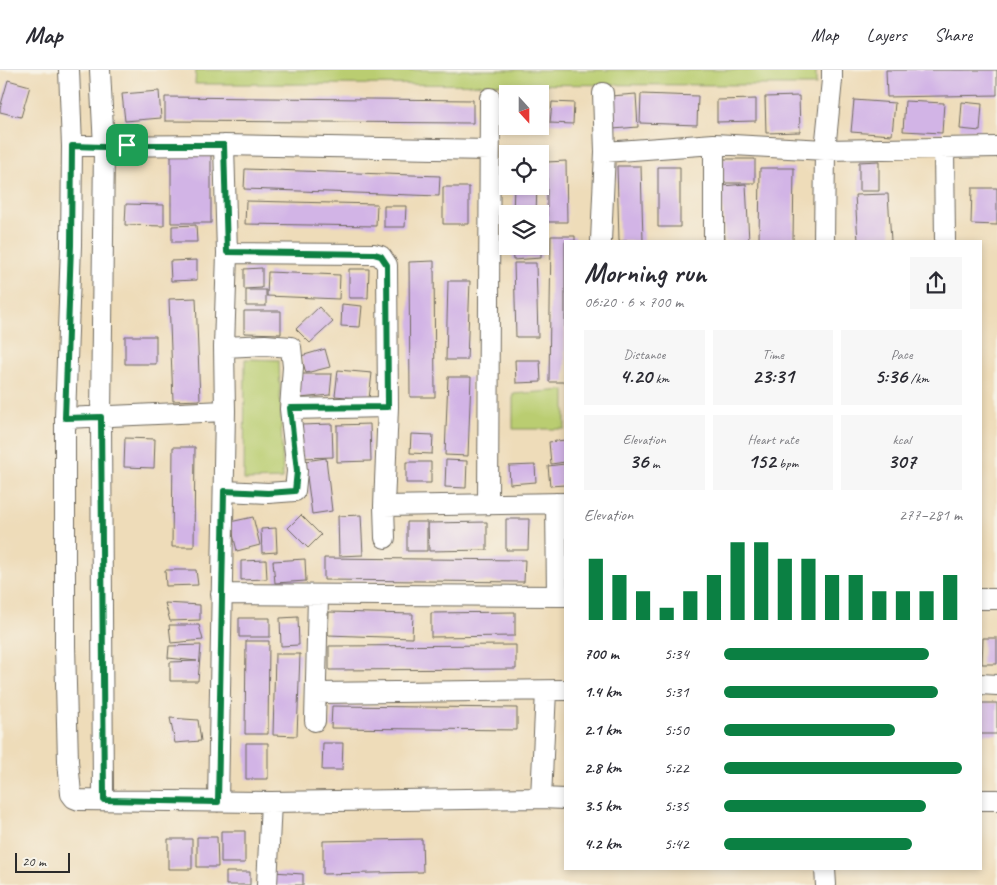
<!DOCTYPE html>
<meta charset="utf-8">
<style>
:root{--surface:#fff;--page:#f7f7f7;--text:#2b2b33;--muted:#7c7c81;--line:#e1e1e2;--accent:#0b8043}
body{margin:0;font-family:Caveat,sans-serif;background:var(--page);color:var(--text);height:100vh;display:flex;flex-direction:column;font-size:19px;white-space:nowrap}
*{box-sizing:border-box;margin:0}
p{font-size:16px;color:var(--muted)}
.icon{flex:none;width:28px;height:28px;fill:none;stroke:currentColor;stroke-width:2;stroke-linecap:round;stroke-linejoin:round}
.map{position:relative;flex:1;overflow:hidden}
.panel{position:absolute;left:564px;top:170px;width:418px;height:630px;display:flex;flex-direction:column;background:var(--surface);border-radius:0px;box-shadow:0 2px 8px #0003}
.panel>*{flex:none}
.needle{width:32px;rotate:159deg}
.fabs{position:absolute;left:499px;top:15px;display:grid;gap:10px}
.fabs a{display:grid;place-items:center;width:50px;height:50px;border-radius:0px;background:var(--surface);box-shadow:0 2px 8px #0003;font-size:25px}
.scale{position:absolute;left:15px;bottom:12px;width:55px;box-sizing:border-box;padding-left:5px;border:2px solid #2b2b2b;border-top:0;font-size:14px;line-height:18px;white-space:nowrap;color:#2b2b2b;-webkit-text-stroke:4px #f7f3e8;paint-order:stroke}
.pin{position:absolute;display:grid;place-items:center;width:42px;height:42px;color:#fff;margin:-21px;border-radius:10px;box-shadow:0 2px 8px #0006}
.round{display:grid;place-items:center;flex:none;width:52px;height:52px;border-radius:0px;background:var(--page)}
.head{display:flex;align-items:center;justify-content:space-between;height:85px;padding:0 20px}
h1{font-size:28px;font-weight:700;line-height:38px}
.metrics{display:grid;grid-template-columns:repeat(3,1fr);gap:8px;height:85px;padding:5px 20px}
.metrics div{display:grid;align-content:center;border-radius:0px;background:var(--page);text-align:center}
.metrics b{font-size:21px;font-weight:700}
.metrics small{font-size:14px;font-weight:400}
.metrics p{font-size:14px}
.chart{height:140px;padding:10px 20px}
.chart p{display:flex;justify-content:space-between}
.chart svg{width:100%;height:90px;margin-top:5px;stroke:var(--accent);stroke-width:6}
ul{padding:0 20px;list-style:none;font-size:16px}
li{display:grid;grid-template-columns:80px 60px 1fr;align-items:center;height:38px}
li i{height:12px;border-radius:6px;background:var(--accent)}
header{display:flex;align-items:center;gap:30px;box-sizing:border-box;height:70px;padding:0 25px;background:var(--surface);border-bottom:1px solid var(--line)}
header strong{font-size:24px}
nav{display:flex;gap:28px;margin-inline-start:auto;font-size:18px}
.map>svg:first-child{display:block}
.green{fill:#bacd71;stroke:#727c4e}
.building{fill:#d2b4e6}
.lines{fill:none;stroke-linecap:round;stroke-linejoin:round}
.minor-casing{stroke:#6f695d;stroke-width:22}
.minor{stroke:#fff;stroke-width:20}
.route-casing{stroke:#fff;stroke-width:10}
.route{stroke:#0b8043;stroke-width:6}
</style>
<header>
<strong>Map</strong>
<nav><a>Map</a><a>Layers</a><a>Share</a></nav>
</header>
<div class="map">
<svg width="997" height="815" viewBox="0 0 997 815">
<rect width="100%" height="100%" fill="#f7f3e8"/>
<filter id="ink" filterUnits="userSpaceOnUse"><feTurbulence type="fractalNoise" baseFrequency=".02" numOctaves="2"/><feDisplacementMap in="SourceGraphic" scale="10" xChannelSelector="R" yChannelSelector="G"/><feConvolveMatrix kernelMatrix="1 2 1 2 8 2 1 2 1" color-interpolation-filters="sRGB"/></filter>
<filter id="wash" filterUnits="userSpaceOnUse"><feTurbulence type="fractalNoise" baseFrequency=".0096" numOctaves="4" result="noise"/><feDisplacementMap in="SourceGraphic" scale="20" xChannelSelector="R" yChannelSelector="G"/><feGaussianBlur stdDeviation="1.12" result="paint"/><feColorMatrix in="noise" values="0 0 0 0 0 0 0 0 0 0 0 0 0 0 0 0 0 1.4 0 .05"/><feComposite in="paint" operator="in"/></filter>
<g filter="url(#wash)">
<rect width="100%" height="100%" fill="#eedcb9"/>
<path class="green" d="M196 0H816V15L195 14Z
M245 289 279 290 283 409 244 410Z
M565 320V359H513V324Z"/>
<g id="blocks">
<path class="building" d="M886 0H997V25L887 27Z
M8 10 30 16 21 47 0 42V38Z
M159 21 161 48 125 51 122 24Z
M636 24 638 57 613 59 611 26Z
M641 24 698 26 697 55 640 53Z
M799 26 800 62 766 63 765 27Z
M165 27 473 30V53L165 51Z
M756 29V51L717 52V30Z
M854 30 895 33 892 65 851 62Z
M905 31 944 33 942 63 903 61Z
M552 32 574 33 573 54 550 53Z
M962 32 982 34 980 61 960 59Z
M171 85H211V153H171Z
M723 89H755V113H723Z
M566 91 567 152H547V92Z
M879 91V121H859V92Z
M617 96H641L643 171H619Z
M658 97H680V157H658Z
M760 98H794L793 171H759Z
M245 99 440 106 439 126 244 119Z
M746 114 749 171H725L722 116Z
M514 116H537L536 144H513Z
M443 117H469V154H443Z
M972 118H997V155L971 154Z
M888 124 891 171H858L855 125Z
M246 131 377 134 376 156 245 154Z
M126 134 164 135V156L125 155Z
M384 136H406L405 157H384Z
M196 155 197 172H172V156Z
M551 166H575V171H565V312H549Z
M512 176H541V188L513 190Z
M197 190V210L171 211 170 191Z
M434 191 435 327H410L409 192Z
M514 193H536L538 267H516Z
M262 198V218L244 219V199Z
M349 199H369L368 228H349Z
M268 202 340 205 339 229 267 226Z
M448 211H470L467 290H446Z
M246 220H266V236H246Z
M196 228 200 330 173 331 169 229Z
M342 234 362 236 360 257 341 256Z
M319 237 333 252 310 273 296 259Z
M244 241H281V264L244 263Z
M125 266H156V294H125Z
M325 279 330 297 306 303 301 286Z
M515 290H540L541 312 516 313Z
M338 300 372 303 369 329 335 326Z
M298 304H332L330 325 300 328Z
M448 307H471L468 386 445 385Z
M332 354 333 387 301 388 300 355Z
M370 354 371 391 337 392V355Z
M411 364 433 365 432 384 410 383Z
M125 368 155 369 154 398 124 397Z
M565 370V392L551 394 549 372Z
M173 377H195L194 477H172Z
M326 388 332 441 312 444 305 391Z
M446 390 467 391 466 418 445 417Z
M406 392H431V413H406Z
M565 394V415L550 416 548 396Z
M535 395 536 412 510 414 509 396Z
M301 445 321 465 308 478 288 458Z
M361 445 363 485 339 486 338 446Z
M253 447 260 475 237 481 230 452Z
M506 449H529L528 480H506Z
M407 452H427V481H407Z
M487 452V480L429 481 428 453Z
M276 458 277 482 262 483 261 459Z
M324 488 525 490 524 512 324 510Z
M305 489 306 511 275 513 273 491Z
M266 490 267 509 241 510V491Z
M165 500H196L198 515 166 516Z
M165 533 200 535V550L170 551Z
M329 542 413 544 412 568 328 565Z
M515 542V566L431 567V543Z
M298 547 299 575 281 576 280 548Z
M239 548H270V567H239Z
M169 555H199L203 570 171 573Z
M983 568H997V594H982Z
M246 571H269L268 664H245Z
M201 575 198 611H170V592L197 591 168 588 169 576Z
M516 575V599L329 600V576Z
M275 584H300L297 666 273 665Z
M980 633H997V664H980Z
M332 636 517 638V660L331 658Z
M170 648 198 650 201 671 175 673Z
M246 673H268V709H246Z
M323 673H343L342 700H322Z
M221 761H245V793H221Z
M197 767H217L218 797H197Z
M168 769H192V799H168Z
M422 769 423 802 323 804V771Z
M226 802H250V815H226Z
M273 802 303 804V815H272Z"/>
</g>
</g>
<g filter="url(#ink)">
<use href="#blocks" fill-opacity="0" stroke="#6f695d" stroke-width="1"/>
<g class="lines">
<g class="minor-casing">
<path id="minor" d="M69 0 72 76 71 175 65 348V576L68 691 71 724 74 728 79 730 271 732 541 728 546 621
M100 0 104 77 101 347 103 730
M832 0V10L825 80 997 77
M603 23 605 82
M72 76 224 75
M944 78 945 171
M601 171 605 82 714 74 825 80 824 171
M714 171V74
M224 277 265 275 291 277 293 297 290 339 297 401 295 421 268 423 224 421
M290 339 388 337
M65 348 225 341
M488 433 490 28
M556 433 557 526
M384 436 565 433
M385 468 384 436 388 337 387 195 381 186 374 184 227 183 224 75 489 80
M221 524 565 526
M980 529H997
M980 614 997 615
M316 623 565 620
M315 651 318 526
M541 728 565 729
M980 730H997
M218 732 225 341 224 277 227 183
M825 799 826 815
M267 815 271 732"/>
</g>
<use href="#minor" class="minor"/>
</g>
</g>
<g class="lines" filter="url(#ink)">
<g class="route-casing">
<path id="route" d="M127 75H224L227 182 374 184 381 186 387 195 388 337 290 338 297 401 295 421 268 423 224 421 218 732 104 730 101 347 65 348 71 175 72 76 104 77Z"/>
</g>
<use href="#route" class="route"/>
</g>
</svg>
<div class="fabs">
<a><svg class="needle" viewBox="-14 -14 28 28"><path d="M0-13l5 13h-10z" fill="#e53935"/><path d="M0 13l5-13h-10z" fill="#7c7c81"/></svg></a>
<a><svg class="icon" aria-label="locate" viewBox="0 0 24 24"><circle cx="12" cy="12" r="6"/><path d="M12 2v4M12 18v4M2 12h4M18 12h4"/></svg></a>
<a><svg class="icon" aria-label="layers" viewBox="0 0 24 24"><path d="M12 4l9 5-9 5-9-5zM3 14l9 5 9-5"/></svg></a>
</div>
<div class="scale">20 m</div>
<div class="pin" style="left:127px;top:75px;background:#1e9e55"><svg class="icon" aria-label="arrive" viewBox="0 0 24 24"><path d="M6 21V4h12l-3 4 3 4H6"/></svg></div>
<section class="panel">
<div class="head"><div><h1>Morning run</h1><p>06:20 · 6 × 700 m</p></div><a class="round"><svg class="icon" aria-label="share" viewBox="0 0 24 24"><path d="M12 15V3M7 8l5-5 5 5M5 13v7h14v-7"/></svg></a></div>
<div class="metrics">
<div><p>Distance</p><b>4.20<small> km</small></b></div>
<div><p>Time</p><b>23:31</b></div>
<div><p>Pace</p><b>5:36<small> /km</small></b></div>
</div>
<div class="metrics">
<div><p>Elevation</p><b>36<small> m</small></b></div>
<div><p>Heart rate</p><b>152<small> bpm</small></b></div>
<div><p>kcal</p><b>307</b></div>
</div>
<div class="chart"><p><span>Elevation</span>277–281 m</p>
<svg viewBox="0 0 160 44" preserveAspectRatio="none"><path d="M5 44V14M15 44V22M25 44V30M35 44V38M45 44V30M55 44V22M65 44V6M75 44V6M85 44V14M95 44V14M105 44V22M115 44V22M125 44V30M135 44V30M145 44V30M155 44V22"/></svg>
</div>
<ul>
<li><b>700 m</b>5:34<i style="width:86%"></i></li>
<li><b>1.4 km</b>5:31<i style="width:90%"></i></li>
<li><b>2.1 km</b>5:50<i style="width:72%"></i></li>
<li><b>2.8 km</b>5:22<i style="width:100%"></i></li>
<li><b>3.5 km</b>5:35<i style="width:85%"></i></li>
<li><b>4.2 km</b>5:42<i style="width:79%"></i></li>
</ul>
</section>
</div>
